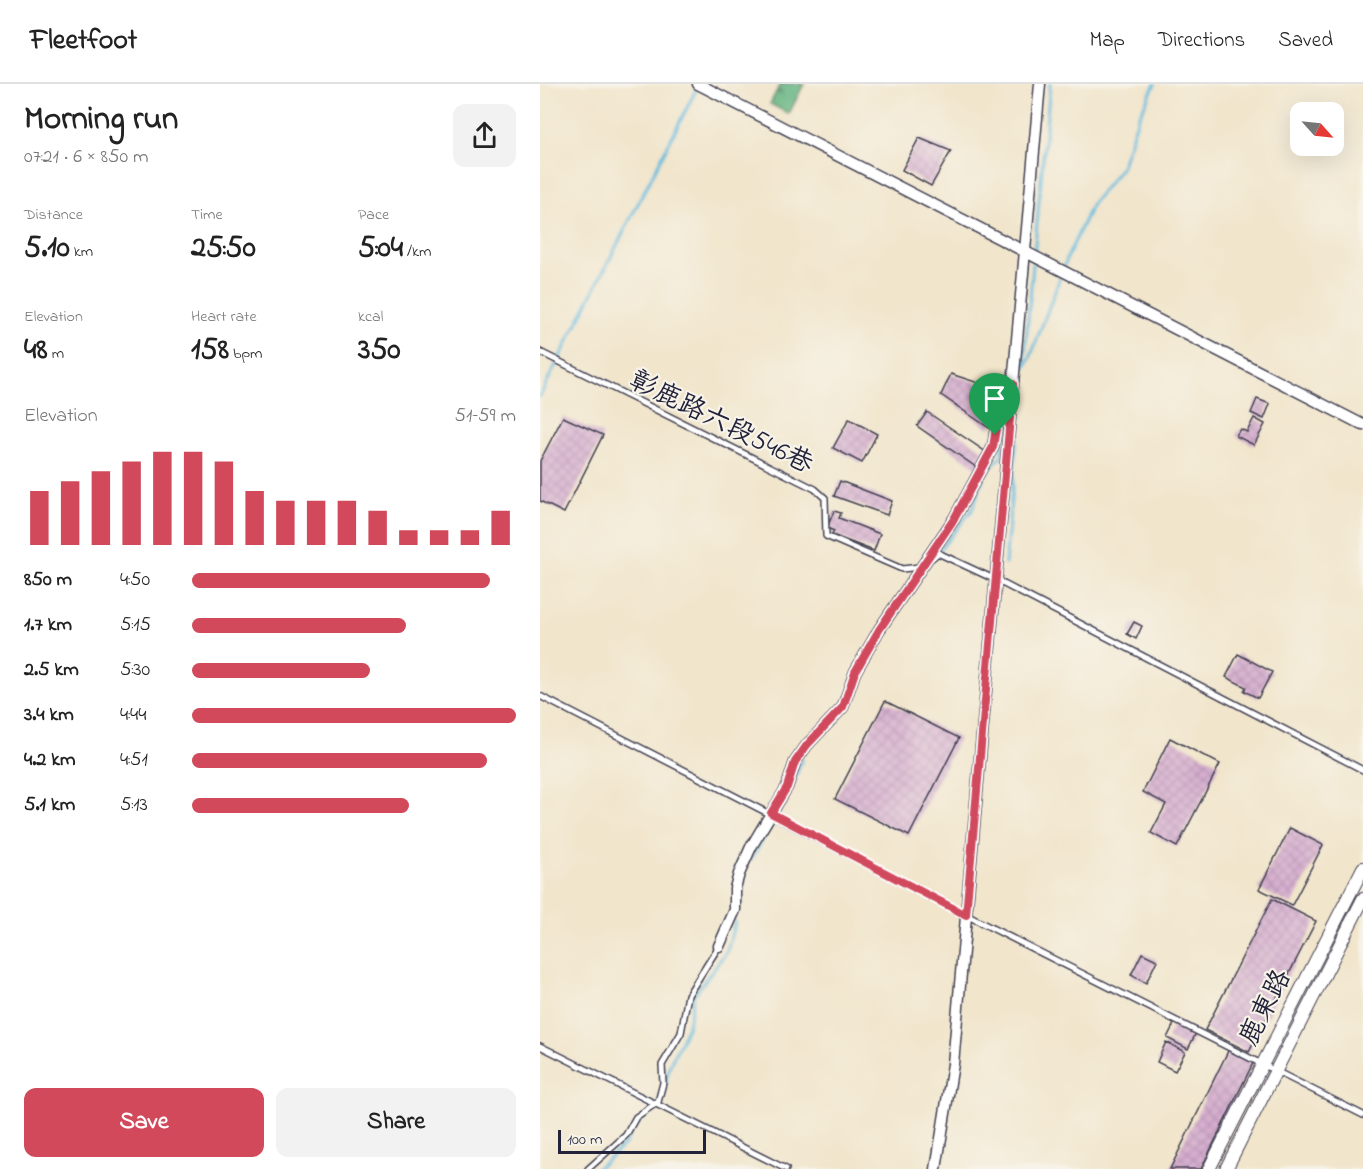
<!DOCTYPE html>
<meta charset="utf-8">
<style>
:root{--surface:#fff;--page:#f2f2f2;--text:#222;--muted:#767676;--line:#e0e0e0;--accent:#d1495b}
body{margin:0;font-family:"Indie Flower","LXGW WenKai TC",sans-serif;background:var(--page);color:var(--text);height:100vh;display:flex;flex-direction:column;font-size:22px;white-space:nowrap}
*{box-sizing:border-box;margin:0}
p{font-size:20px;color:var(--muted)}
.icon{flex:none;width:33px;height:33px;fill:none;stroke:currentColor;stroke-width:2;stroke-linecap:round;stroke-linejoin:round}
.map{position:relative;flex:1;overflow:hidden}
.side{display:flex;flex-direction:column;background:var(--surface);width:540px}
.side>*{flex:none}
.needle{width:39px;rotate:117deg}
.controls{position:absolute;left:750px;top:18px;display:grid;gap:12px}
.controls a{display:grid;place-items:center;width:54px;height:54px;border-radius:12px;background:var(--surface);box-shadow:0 6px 24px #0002;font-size:30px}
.scale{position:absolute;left:18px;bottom:15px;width:148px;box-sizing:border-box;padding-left:6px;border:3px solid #22223b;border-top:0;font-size:16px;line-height:21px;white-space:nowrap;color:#22223b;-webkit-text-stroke:4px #f7f3e8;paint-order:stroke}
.pin{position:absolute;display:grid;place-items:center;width:51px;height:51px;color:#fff;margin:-62px -26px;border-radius:50% 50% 50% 0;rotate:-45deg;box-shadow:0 0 6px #0007}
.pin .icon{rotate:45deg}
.round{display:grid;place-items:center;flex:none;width:63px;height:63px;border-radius:12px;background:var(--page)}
.summary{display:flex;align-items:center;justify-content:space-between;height:102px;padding:0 24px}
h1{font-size:33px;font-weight:800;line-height:45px}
.stats{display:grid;grid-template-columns:repeat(3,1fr);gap:9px;height:102px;padding:6px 24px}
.stats div{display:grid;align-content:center}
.stats b{font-size:30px;font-weight:800}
.stats small{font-size:16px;font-weight:400}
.stats p{font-size:16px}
.chart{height:168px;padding:12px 24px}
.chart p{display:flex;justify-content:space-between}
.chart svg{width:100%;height:108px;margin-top:6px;stroke:var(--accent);stroke-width:6}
.action{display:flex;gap:12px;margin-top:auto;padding:12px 24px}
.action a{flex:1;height:69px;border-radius:12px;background:var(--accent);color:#fff;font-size:24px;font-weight:800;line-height:69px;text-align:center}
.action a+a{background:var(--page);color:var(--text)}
ul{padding:0 24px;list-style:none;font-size:20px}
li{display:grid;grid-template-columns:96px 72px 1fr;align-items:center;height:45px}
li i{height:15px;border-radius:8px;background:var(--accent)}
header{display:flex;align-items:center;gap:36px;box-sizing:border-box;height:84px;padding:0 30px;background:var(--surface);border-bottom:2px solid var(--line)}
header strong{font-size:28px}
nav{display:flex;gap:33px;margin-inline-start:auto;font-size:21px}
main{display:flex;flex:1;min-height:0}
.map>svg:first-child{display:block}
.forest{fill:url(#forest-firs);stroke:#416a5c;stroke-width:1.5}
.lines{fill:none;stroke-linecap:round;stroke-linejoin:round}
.stream{stroke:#61bade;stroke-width:3}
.building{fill:url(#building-cross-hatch)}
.service-casing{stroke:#413f51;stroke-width:8}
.minor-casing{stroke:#413f51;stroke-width:13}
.tertiary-casing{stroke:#413f51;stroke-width:14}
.service{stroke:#fff;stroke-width:5}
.minor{stroke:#fff;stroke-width:10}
.tertiary{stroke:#fff;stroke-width:12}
.route-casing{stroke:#fff;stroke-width:12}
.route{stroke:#d1495b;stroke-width:8}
.labels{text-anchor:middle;stroke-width:4.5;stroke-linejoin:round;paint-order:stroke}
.street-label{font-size:27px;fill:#22223b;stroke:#f7f3e8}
</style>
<header>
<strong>Fleetfoot</strong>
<nav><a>Map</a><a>Directions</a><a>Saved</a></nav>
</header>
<main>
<section class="side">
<div class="summary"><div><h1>Morning run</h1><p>07:21 · 6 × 850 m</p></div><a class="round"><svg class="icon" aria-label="share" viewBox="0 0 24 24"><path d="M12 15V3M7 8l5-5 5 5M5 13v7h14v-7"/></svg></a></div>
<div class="stats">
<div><p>Distance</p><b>5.10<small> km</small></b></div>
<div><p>Time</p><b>25:50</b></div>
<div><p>Pace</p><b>5:04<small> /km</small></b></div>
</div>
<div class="stats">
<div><p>Elevation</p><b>48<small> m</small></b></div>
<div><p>Heart rate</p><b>158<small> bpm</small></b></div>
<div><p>kcal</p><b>350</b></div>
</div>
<div class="chart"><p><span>Elevation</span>51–59 m</p>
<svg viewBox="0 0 160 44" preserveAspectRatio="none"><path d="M5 44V22M15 44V18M25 44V14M35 44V10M45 44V6M55 44V6M65 44V10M75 44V22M85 44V26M95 44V26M105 44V26M115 44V30M125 44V38M135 44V38M145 44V38M155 44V30"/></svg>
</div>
<ul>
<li><b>850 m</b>4:50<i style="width:92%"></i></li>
<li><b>1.7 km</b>5:15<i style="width:66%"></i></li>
<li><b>2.5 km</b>5:30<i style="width:55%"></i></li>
<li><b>3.4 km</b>4:44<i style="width:100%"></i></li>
<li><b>4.2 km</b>4:51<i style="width:91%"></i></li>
<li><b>5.1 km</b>5:13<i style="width:67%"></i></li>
</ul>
<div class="action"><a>Save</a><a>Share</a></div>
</section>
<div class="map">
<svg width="823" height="1085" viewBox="0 0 823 1085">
<defs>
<pattern id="forest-firs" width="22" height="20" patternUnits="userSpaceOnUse" patternTransform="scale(1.5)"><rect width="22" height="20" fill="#60b27e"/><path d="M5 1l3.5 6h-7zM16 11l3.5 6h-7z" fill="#4f9068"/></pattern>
<pattern id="building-cross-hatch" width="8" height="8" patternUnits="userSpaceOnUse" patternTransform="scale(1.5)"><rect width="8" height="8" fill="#d6aecf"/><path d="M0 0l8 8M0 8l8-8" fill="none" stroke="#b795b3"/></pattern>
</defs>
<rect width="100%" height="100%" fill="#f7f3e8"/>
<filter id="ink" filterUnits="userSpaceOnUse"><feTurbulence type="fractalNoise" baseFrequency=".0167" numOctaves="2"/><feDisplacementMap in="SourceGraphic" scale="12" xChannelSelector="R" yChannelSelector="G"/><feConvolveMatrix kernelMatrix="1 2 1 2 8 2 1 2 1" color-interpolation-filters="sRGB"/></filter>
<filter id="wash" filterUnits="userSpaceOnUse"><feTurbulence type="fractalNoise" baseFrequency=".008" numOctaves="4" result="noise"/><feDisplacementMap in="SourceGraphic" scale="24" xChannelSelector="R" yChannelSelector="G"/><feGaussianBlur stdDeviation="1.35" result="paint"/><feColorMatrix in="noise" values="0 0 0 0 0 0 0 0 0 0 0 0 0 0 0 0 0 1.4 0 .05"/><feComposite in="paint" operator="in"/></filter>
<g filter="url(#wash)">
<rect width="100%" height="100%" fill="#f1e5cb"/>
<path class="forest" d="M240 0H264L249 30 230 20Z"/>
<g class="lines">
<path class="stream" d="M477 298 490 274 528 172 552 120 581 84 598 34 615 0
M0 312 157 4
M397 469 432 426 445 390 462 372V345L468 311
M465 480 510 0
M318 595 326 580
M253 700 262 675
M211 776 246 714
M200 822 204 790
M56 1085 85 1060 94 1043 122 1018 129 983 148 941 154 911 187 867 195 837"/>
</g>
<g id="blocks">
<path class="building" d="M379 54 411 67 391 102 362 86Z
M411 290 457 305 458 328 449 344 401 311Z
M717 315 730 320 724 335 711 329Z
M387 328 446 368 436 383 377 342Z
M23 333 63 351 24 429 0 417V377Z
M714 334 725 340 714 361 696 352 700 345 707 348Z
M309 335 337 350 322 379 293 364Z
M300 397 352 417 347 431 294 412Z
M294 427 301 429 299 434 340 450 334 467 292 451 294 447 287 444Z
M594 538 602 542 596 555 587 550Z
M698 570 732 588 718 614 704 607 706 603 686 593Z
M345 617 419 654 369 752 295 715Z
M630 654 680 680 637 763 611 749 626 720 603 708Z
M750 744 783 761 752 821 719 805Z
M732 815 776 837 709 968 665 946Z
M602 869 617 876 606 899 591 891Z
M635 938 656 949 648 965 627 954Z
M626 958 645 968 635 987 617 978Z
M689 965 714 977 661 1085H630Z"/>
</g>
</g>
<g filter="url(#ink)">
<use href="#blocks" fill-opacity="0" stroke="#413f51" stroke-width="1.5"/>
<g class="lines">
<g class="service-casing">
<path id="service" d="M0 268 275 405 285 414 286 452 362 485 380 483
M392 474 398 469 456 496 823 686
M0 612 426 831 823 1031
M0 962 246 1085
M48 1085 86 1051 96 1033 118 1018 123 999 122 981 141 949 148 911 179 862"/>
</g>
<g class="minor-casing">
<path id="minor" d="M158 0 823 341
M179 862 195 826V804L199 790 211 763 247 703 255 678 267 661 303 623 315 588 339 546 414 435 453 363 462 307 473 300 500 0
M396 1085 413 980 473 300"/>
</g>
<g class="tertiary-casing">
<path id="tertiary" d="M669 1085 823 784
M686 1085 823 815"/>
</g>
<use href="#service" class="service"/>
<use href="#minor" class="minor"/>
<use href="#tertiary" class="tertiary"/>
</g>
</g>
<g class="lines" filter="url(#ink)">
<g class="route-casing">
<path id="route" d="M473 300 426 831 231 729 247 703 255 678 267 661 303 623 315 588 339 546 414 435 453 363 462 307Z"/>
</g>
<use href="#route" class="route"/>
</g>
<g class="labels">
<g class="street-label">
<text transform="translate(182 337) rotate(26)" y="9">彰鹿路六段546巷</text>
<text transform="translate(724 923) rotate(-63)" y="9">鹿東路</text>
</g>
</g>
</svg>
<div class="controls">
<a><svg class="needle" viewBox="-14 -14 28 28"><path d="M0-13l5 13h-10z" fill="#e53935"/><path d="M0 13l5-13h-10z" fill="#767676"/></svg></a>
</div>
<div class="scale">100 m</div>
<div class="pin" style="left:455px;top:351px;background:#1e9e55"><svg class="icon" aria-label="arrive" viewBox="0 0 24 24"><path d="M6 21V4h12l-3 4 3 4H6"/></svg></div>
</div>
</main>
